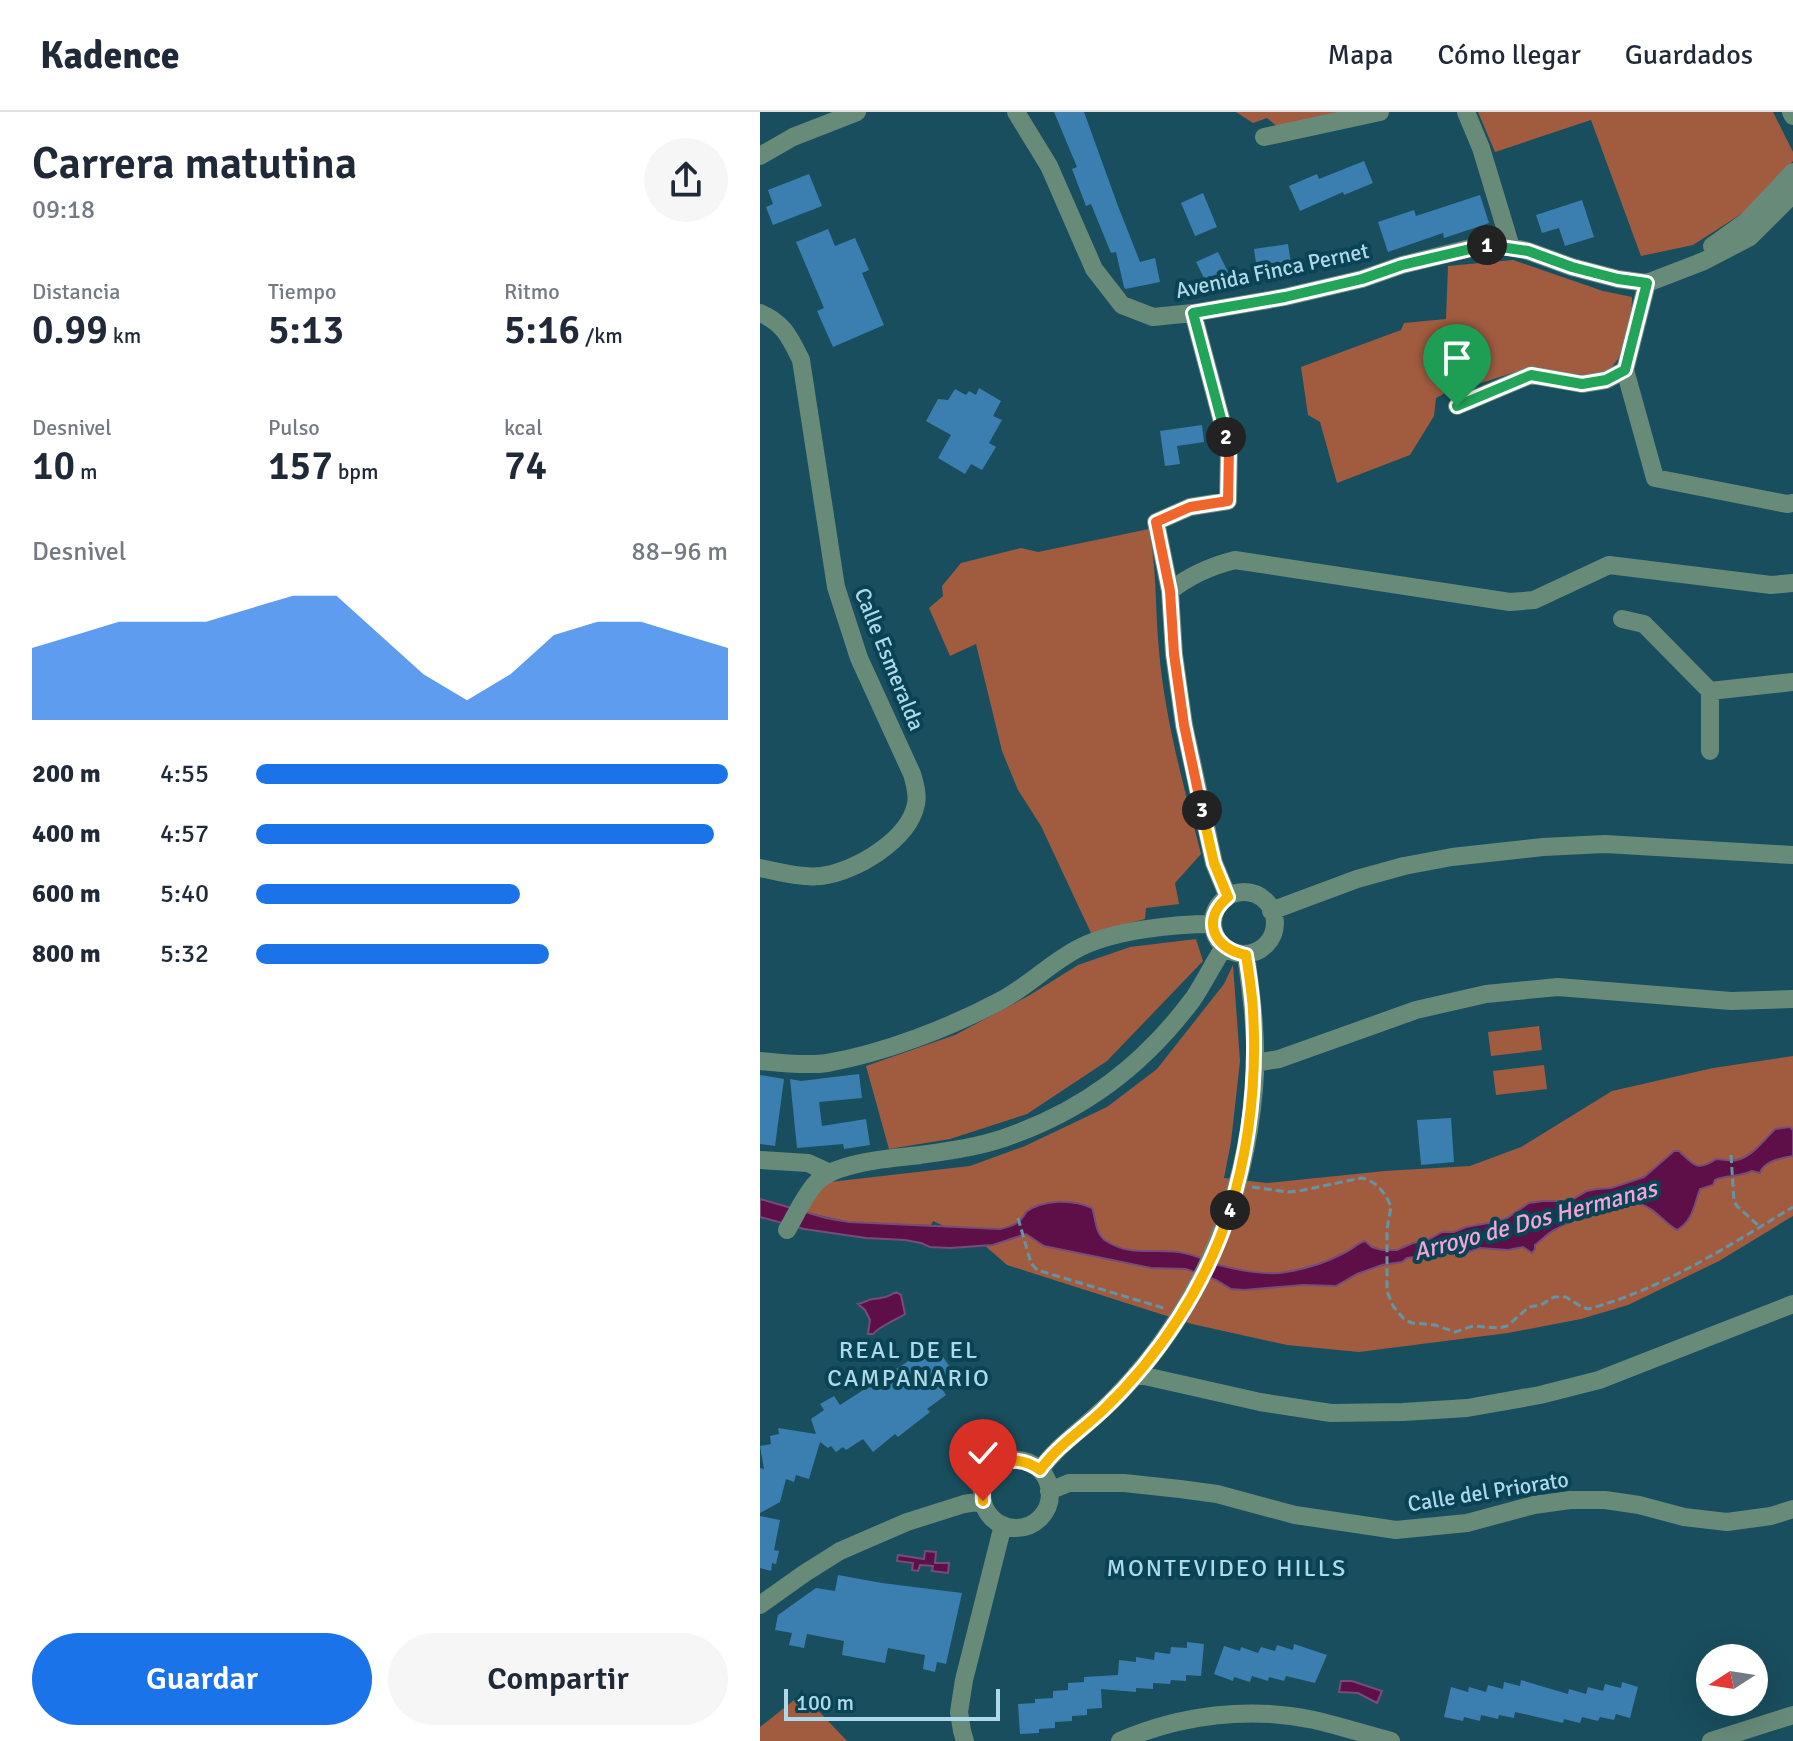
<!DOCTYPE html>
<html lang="es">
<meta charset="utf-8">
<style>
:root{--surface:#fff;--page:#f6f6f7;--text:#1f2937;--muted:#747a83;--line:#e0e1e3;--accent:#1a73e8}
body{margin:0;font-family:Signika,sans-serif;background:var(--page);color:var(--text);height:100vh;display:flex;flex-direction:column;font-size:30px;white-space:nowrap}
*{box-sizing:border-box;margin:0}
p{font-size:26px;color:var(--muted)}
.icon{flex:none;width:44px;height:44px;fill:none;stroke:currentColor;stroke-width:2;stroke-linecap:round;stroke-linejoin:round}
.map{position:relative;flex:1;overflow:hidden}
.side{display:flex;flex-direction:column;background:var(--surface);width:760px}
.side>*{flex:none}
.needle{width:52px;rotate:258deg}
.fabs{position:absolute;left:936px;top:1532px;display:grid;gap:16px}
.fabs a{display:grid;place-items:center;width:72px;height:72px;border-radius:50%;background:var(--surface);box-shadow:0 8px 32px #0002;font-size:40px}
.scale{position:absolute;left:24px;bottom:20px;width:216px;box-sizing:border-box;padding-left:8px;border:4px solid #aed9ea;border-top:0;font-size:22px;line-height:28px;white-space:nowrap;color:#aed9ea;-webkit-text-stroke:6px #0a4353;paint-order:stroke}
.pin{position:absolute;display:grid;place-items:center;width:68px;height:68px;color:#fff;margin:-82px -34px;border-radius:50% 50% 50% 0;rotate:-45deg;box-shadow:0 0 8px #0007}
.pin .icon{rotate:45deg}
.km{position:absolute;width:40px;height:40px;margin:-20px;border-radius:50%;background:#222;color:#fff;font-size:22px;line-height:40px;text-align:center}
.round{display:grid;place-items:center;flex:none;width:84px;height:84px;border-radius:42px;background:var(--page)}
.summary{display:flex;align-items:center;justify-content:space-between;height:136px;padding:0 32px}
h1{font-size:44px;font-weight:600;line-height:60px}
.figures{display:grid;grid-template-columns:repeat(3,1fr);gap:12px;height:136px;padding:8px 32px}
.figures div{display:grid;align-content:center}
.figures b{font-size:40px;font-weight:600}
.figures small{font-size:22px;font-weight:400}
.figures p{font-size:22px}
.chart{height:224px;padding:16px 32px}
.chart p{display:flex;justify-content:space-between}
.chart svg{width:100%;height:144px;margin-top:8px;fill:var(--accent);opacity:.7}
.action{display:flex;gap:16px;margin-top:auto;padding:16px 32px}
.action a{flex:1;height:92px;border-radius:48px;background:var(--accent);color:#fff;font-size:32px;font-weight:600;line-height:92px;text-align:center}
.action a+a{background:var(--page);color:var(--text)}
ul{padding:0 32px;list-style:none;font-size:26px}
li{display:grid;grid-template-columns:128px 96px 1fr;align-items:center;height:60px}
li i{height:20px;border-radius:10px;background:var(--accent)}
header{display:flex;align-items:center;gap:48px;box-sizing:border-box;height:112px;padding:0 40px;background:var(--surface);border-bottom:2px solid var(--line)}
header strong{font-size:38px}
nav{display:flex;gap:44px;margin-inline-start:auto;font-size:28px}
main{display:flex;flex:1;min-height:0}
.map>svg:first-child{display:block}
.green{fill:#a15c40}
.water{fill:#5e0f47;stroke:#764c78;stroke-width:2}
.building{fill:#3b7fb0}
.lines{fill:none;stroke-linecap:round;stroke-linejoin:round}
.path{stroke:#6594a5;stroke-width:3;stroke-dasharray:8 4;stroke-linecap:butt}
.minor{stroke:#688a79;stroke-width:18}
.split-1-casing{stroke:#fff;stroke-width:16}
.split-2-casing{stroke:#fff;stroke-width:16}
.split-3-casing{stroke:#fff;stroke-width:16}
.split-4-casing{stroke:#fff;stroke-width:16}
.split-5-casing{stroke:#fff;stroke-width:16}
.split-1{stroke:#22a559;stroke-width:10}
.split-2{stroke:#22a559;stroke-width:10}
.split-3{stroke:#f0652b;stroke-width:10}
.split-4{stroke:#f5b400;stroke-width:10}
.split-5{stroke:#f5b400;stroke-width:10}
.labels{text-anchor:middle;stroke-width:8;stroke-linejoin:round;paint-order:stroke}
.street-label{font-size:22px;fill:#aed9ea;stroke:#0a4353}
.water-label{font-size:24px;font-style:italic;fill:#f4a4d5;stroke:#0a4353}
.neighbourhood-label{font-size:24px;letter-spacing:2px;fill:#aed9ea;stroke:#0a4353}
</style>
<header>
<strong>Kadence</strong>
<nav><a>Mapa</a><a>Cómo llegar</a><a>Guardados</a></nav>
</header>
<main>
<section class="side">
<div class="summary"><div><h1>Carrera matutina</h1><p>09:18</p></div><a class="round"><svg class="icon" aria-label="share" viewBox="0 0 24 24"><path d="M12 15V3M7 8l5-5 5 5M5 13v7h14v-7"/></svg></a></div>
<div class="figures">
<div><p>Distancia</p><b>0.99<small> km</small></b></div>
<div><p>Tiempo</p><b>5:13</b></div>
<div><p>Ritmo</p><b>5:16<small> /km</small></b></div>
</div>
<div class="figures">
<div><p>Desnivel</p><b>10<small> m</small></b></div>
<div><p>Pulso</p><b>157<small> bpm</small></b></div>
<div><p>kcal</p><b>74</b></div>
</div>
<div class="chart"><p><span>Desnivel</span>88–96 m</p>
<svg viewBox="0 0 160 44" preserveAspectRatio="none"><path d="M0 44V22L10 18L20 14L30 14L40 14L50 10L60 6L70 6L80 18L90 30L100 38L110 30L120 18L130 14L140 14L150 18L160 22V44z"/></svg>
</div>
<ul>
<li><b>200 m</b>4:55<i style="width:100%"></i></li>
<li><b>400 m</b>4:57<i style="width:97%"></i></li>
<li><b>600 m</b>5:40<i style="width:56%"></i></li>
<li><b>800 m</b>5:32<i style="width:62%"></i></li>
</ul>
<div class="action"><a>Guardar</a><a>Compartir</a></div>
</section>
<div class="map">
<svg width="1033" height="1629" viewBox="0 0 1033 1629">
<rect width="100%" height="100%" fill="#194e5e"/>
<path class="green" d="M476 0H594L519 16 507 6 493 11Z
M718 0H1013L1033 40V49L992 95 933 133 881 144 831 8 735 40Z
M753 148 843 179 872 185 871 212 858 247 844 265 765 257 702 277 689 279 676 286 674 304 650 343 577 371 560 310 548 303 541 255 641 218 644 211 686 207 688 154Z
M389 417C397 457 395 498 399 539 405 608 424 675 441 742L415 771 419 792 386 796 385 807 331 821 281 714 258 678 242 639 216 532 190 544 169 496 183 484 182 474 201 451 261 436 278 440Z
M436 827 443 849 347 949 267 1002 190 1027 129 1037 106 954 195 923 270 883 318 853 370 835Z
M473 853 480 949 471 1030 464 1066 507 1071 625 1059 710 1054 761 1035 852 979 953 956 1033 944V1104L959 1149 868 1193 821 1207 748 1221 599 1240 527 1233 432 1212 247 1153 223 1132 173 1109 171 1113 89 1110 46 1100 61 1071 210 1054 265 1034 347 995 397 957 464 872Z
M779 914 782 938 731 944 728 920Z
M784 953 787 977 736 983 733 959Z
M38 1585 52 1592 87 1629H0V1615Z"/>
<path class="water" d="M1030 1015 1033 1018V1044C1021 1046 1004 1049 1000 1061L992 1059C980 1065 967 1063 955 1068L953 1073 940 1077C934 1093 933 1109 917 1118 904 1111 895 1096 880 1092 860 1086 814 1107 796 1117 788 1121 782 1128 775 1133V1137L772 1141 763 1135 748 1138 720 1136 705 1141 684 1137 663 1144 647 1146 642 1150 622 1153 597 1162 576 1174 543 1173 484 1178 471 1177 456 1168 426 1157 391 1156 284 1134 266 1122 233 1133 190 1136 170 1135 161 1131 145 1128 106 1126 44 1117 0 1105V1087L66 1106 89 1110 240 1117C252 1114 260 1112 266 1100 283 1087 313 1087 332 1096 336 1107 335 1122 346 1129 373 1146 397 1135 424 1141 436 1143 447 1149 459 1153 477 1158 508 1164 526 1160 545 1157 567 1150 584 1141 592 1138 597 1131 605 1129L612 1135 622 1138H637L653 1131 666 1129 682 1120H694L706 1115 734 1110 747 1106 769 1091 783 1089H810L827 1079 837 1077 851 1076 884 1065 914 1039H919C934 1053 937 1060 956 1047 963 1047 970 1050 977 1048 993 1044 1004 1028 1015 1017Z
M136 1180 141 1183 145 1202C136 1208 120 1214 113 1222H108L110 1208 105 1198 98 1192C104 1191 109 1187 114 1187 123 1186 128 1185 136 1180Z
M165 1439 176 1440 175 1451H189L188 1461 172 1459 173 1454 160 1453 158 1459 152 1458 153 1451 137 1449 138 1443 164 1447Z
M581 1569H592L622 1579 617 1591 598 1581 579 1580Z"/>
<path class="building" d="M294 0H324L358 94 380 150 395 146 400 170 365 177 364 175 356 140 351 141 331 92 326 94 312 57 317 55Z
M604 49 613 71 584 83 583 80 540 99 529 74 557 62 559 67Z
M49 62 62 94 13 113 6 95 13 92 8 78Z
M443 81 457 115 435 124 421 91Z
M720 83 729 111 684 126 683 121 628 140 618 110 654 98 656 104Z
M822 88 834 125 805 134 799 116 782 121 776 103Z
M68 117 75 134 95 126 109 158 102 161 124 213 73 235 57 199 64 196 36 130Z
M528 132 532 159 498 164 494 137Z
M458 140 471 166 449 176 436 150Z
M219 276 241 289 233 304 242 308 229 331 236 335 222 358 211 352 205 362 178 346 191 323 166 309 178 287 188 288 195 277 206 283 209 279 216 283Z
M442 313 444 330 417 334 420 352 405 354 400 319Z
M99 962 102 986 59 990 62 1014 106 1007 110 1033 84 1037 83 1032 37 1036 30 967 41 969Z
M0 963 24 967 15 1034 0 1032Z
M691 1006 694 1050 661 1053 657 1008Z
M178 1238 190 1255 187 1256 195 1266 182 1277 186 1283 167 1297 170 1300 138 1325 135 1322 113 1340 103 1327 86 1338 83 1335 76 1340 71 1334 68 1336 60 1330 49 1367 36 1363 34 1370 26 1367 20 1390 0 1401V1356L4 1357 0 1334 11 1332 10 1324 19 1322 18 1316 56 1322 51 1307 64 1298 60 1292 74 1284 80 1293 164 1239 168 1245Z
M0 1404 20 1408 14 1438 19 1439 16 1452 12 1451 11 1459 0 1456Z
M78 1463 122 1471 202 1481 186 1552 177 1550 175 1560 163 1557 165 1543 128 1536 125 1551 82 1543 84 1529 47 1522 44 1536 29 1533 32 1521 15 1518 18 1503 56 1476 75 1479Z
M427 1530 444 1532 441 1564 426 1563V1569L411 1568 410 1572 393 1571V1577L376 1576V1580L341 1577 342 1596 327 1597V1603L312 1604V1609L295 1610V1616L279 1617V1621L260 1622 258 1592 275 1591V1587L293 1586V1579L308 1578V1571L324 1570V1565L358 1563 359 1548 376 1550V1545L394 1548 395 1540 410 1542 411 1535 427 1536Z
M534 1532 567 1543 555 1571 526 1564 524 1569 509 1565 508 1569 492 1564 490 1570 474 1565 473 1569 454 1562 464 1534 480 1539 481 1535 498 1541 501 1535 515 1539 517 1533 533 1538Z
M761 1568 808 1582 809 1577 826 1582 828 1575 843 1579 845 1572 861 1576 862 1570 878 1575 870 1606 856 1602 854 1608 840 1605 838 1609 822 1605 820 1611 804 1607 803 1611 755 1600 754 1606 739 1603 738 1607 721 1603 720 1609 704 1605 703 1609 684 1605 691 1575 708 1580 709 1575 726 1580 728 1573 743 1577 744 1570 760 1574Z"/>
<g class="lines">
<path class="path" d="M971 1043 974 1089 977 1094 1000 1115
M492 1075 528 1080 539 1079 601 1066C616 1068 626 1082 631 1095L627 1117V1179L633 1194 644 1207 652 1211 675 1213 695 1220 713 1214 739 1216 747 1214 769 1195 781 1193 794 1185H806L822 1195 828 1197C903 1177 968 1134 1033 1095
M258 1106 271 1151 277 1158 407 1197"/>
<path class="minor" d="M256 0 289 54 334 157 362 193 393 205 433 201 525 185 602 167 642 153 723 133 751 135 768 139 812 155 858 167 887 171 944 149 990 125 1033 82
M706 0 721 36 751 135
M1031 0 1033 4
M504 25 620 0
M0 44 33 25 97 0
M952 134 987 109 1033 60
M0 201C24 211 30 226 41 248L76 475 99 546 152 662C155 672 158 682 156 692 149 728 95 760 61 764 40 766 20 760 0 756
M433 201 469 336 468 389 430 395 396 410 410 479 414 542 424 613 454 751 468 785
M865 258 895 366 1027 392 1033 391
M697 294 771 263 822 272 846 268 865 258 887 171
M410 479C430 463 451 454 475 448L750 490 774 488 849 453 1011 473 1033 471
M862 507 884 512 950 579V639
M950 579 1033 570
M453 811a31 31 0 1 1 62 0a31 31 0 1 1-62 0Z
M511 799 597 767 644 754 692 745 783 735 845 732 1033 743
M0 949C20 951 48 954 67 951 124 941 189 916 240 889 269 874 292 849 321 835 355 818 415 812 453 812
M495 951 519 947 656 898 726 882 798 875 971 889 1033 887
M0 1048 48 1051 70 1061
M27 1118C36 1103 44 1084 56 1071 74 1050 134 1046 160 1043 188 1039 218 1035 244 1026 323 999 383 954 433 887 444 871 453 852 464 835
M376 1262 500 1290 571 1301 643 1300 707 1296 780 1283 839 1268 1033 1192
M222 1382a34 34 0 1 1 68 0a34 34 0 1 1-68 0Z
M280 1358C297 1334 320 1319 341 1299 353 1289 364 1276 375 1264 445 1183 485 1083 494 977 498 932 492 887 486 843
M289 1379 309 1371H364L420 1377 457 1382 535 1403 636 1418 707 1411 774 1393 810 1388H845L879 1393 924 1405 967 1410 1011 1404 1033 1397
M0 1493 45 1461 80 1439 147 1410 204 1392 223 1389
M205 1629 202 1619 199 1600 204 1568 243 1413
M360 1629C420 1603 489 1594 554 1608 580 1614 605 1622 631 1629
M951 1629 1033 1603"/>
</g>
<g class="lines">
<g class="split-1-casing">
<path id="split-1" d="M697 294 771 263 822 272 846 268 865 258 887 171 858 167 812 155 768 139 727 133"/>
</g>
<g class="split-2-casing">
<path id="split-2" d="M466 325 433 201 525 185 602 167 642 153 727 133"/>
</g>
<g class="split-3-casing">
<path id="split-3" d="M442 698 424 613 414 542 410 479 396 410 430 395 468 389 469 336 466 325"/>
</g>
<g class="split-4-casing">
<path id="split-4" d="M442 698 454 751 468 785C440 808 454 837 486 843 489 862 492 880 493 899 497 967 490 1033 470 1098"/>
</g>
<g class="split-5-casing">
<path id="split-5" d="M223 1389C220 1354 251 1337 280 1358 297 1334 321 1319 342 1299 399 1245 446 1173 470 1098"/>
</g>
<use href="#split-1" class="split-1"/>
<use href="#split-2" class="split-2"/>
<use href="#split-3" class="split-3"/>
<use href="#split-4" class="split-4"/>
<use href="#split-5" class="split-5"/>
</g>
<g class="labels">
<g class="street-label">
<text transform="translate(512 158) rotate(-12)" y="8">Avenida Finca Pernet</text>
<text transform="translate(130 547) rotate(68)" y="8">Calle Esmeralda</text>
<text transform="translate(728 1379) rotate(-9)" y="8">Calle del Priorato</text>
</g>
<g class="water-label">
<text transform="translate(775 1108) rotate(-15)" y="8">Arroyo de Dos Hermanas</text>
</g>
<g class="neighbourhood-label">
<text x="149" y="1246">REAL DE EL<tspan x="149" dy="28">CAMPANARIO</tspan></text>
<text x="467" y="1464">MONTEVIDEO HILLS</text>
</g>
</g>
</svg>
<div class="fabs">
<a><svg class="needle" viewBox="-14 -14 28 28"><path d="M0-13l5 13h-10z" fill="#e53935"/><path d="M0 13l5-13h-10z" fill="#747a83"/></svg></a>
</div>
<div class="scale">100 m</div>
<div class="pin" style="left:697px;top:294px;background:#1e9e55"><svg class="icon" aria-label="arrive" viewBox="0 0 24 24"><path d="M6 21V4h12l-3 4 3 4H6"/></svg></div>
<div class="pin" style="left:223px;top:1389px;background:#d93025"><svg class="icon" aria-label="check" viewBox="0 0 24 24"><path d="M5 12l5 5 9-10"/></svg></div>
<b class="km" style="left:727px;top:133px">1</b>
<b class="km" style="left:466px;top:325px">2</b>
<b class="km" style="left:442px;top:698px">3</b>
<b class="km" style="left:470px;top:1098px">4</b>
</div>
</main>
